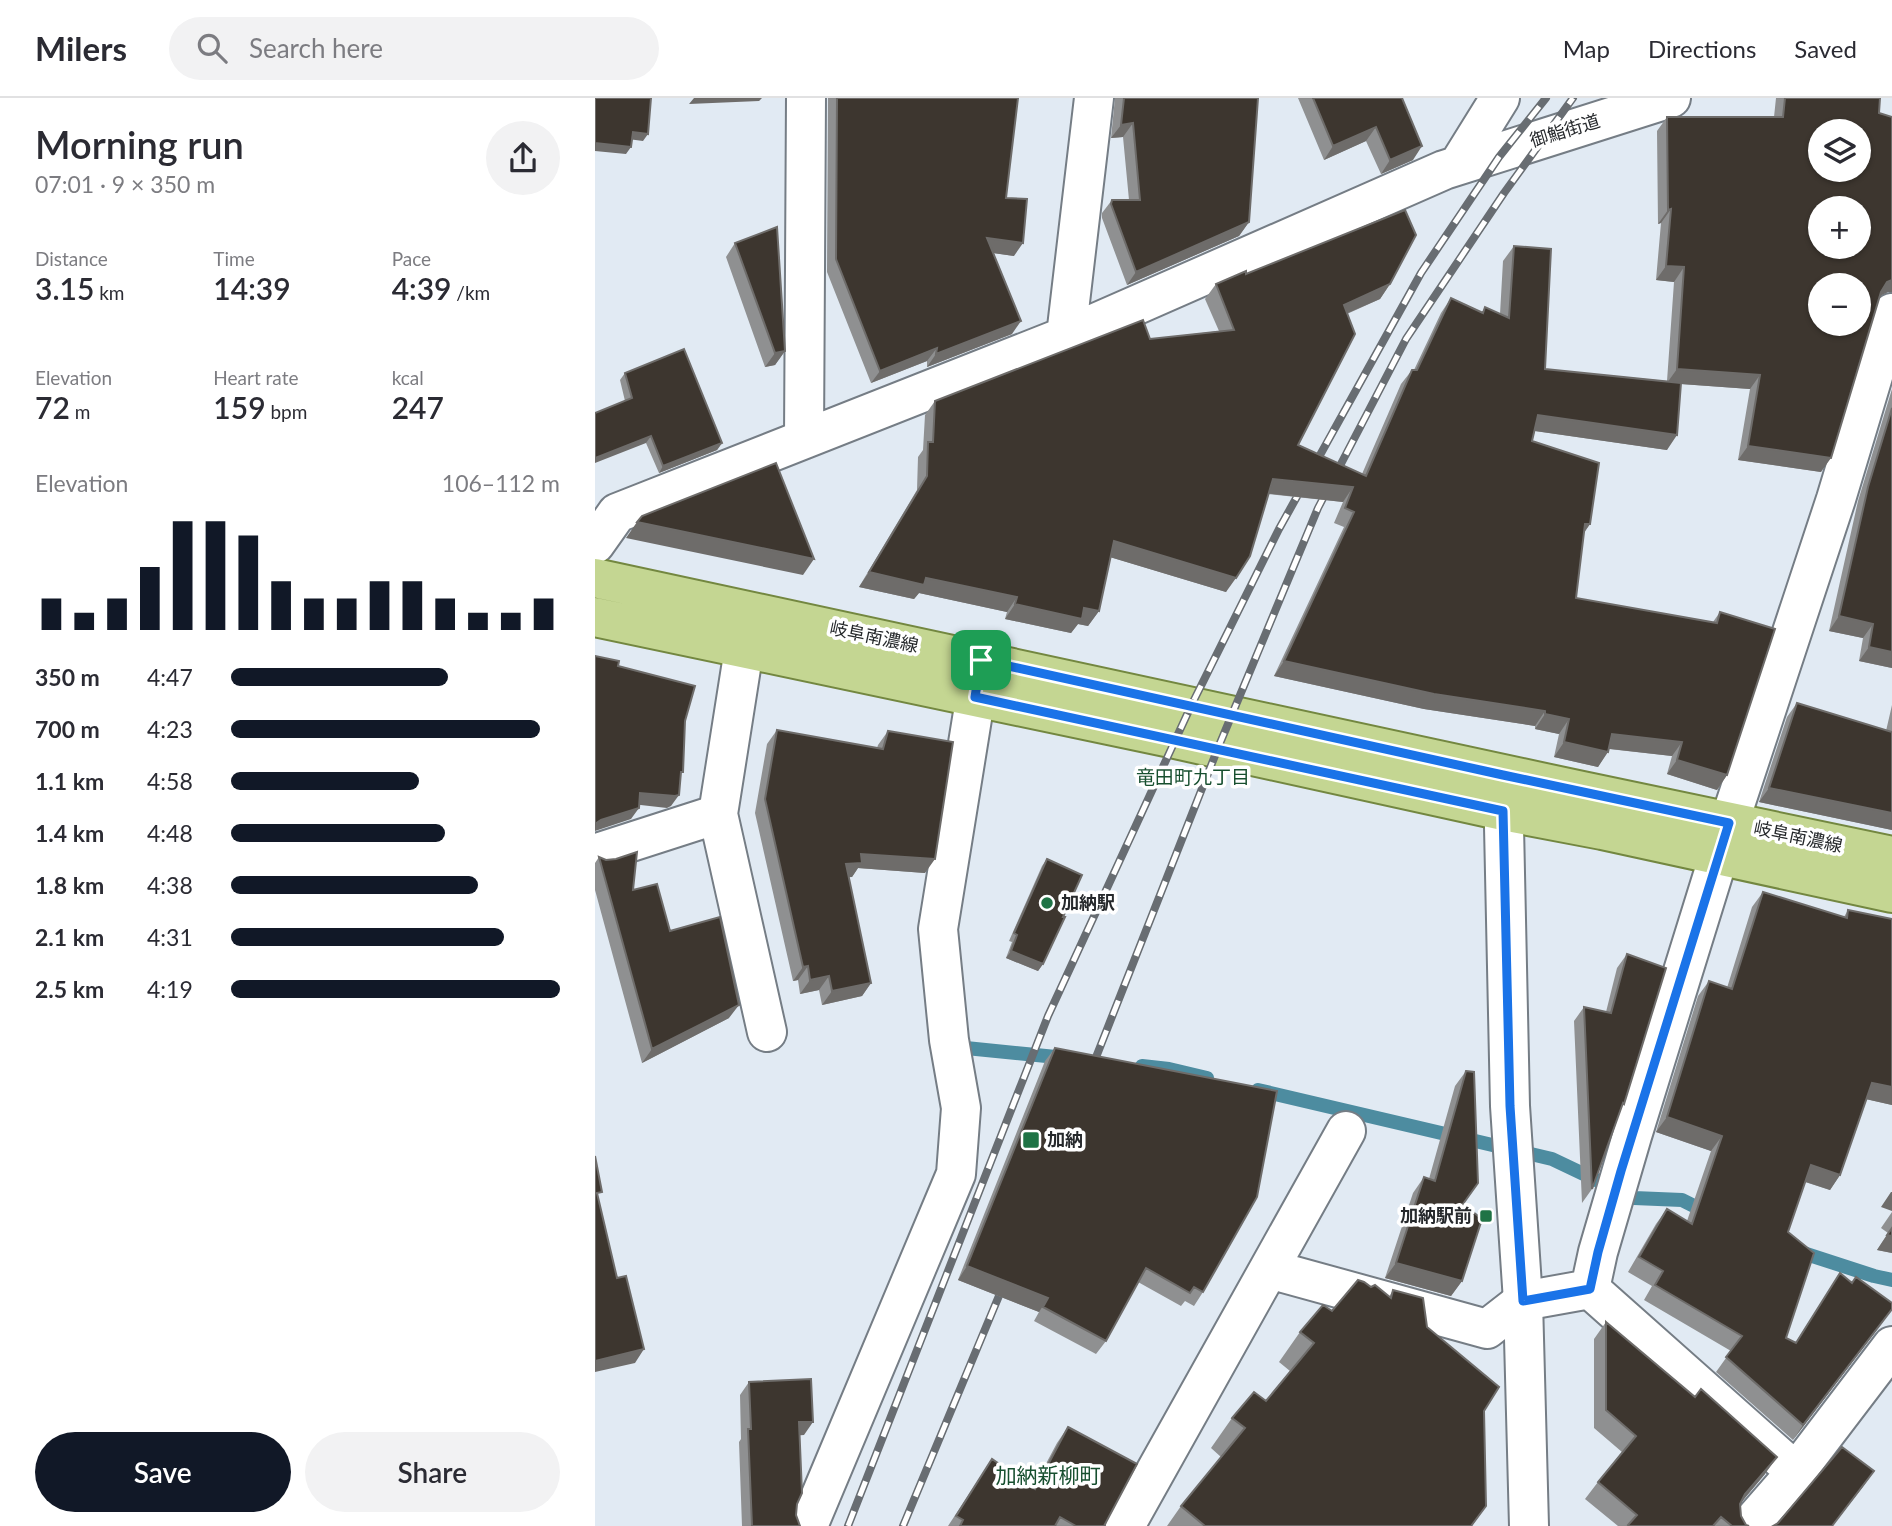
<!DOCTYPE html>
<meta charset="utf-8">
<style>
:root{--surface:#fff;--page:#f2f2f3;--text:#2b2b33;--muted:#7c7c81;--line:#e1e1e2;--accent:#111827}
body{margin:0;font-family:Lato,"Noto Sans JP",sans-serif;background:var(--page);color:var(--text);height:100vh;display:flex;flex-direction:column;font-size:26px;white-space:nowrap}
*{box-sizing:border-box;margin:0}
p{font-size:23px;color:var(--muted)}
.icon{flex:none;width:38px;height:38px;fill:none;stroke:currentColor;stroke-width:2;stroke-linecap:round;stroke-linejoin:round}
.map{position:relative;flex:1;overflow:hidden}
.side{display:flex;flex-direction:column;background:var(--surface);width:595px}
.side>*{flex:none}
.buttons{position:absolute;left:1213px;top:21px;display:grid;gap:14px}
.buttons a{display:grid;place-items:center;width:63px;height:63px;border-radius:50%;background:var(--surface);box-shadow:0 2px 5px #0004;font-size:35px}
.pin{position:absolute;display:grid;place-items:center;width:60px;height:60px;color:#fff;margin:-30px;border-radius:14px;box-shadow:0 4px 10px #0006}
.round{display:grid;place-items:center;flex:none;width:74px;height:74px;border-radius:37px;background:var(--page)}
.summary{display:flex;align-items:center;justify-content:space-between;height:119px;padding:0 35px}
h1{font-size:38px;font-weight:600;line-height:52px}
.stats{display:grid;grid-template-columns:repeat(3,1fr);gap:10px;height:119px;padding:7px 35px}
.stats div{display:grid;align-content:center}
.stats b{font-size:30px;font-weight:600}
.stats small{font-size:19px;font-weight:400}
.stats p{font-size:19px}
.chart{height:196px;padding:14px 35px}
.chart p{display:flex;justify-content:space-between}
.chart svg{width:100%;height:126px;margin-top:7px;stroke:var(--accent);stroke-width:6}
.action{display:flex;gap:14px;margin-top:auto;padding:14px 35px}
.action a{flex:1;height:80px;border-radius:42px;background:var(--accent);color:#fff;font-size:28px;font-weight:600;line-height:80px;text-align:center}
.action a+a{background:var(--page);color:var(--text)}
ul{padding:0 35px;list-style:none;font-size:23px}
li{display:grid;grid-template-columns:112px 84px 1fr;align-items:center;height:52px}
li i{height:18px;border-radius:9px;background:var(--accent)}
header{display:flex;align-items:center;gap:42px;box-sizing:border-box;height:98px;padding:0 35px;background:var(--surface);border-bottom:2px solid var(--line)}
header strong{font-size:33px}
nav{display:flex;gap:38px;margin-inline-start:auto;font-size:24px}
.search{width:490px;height:63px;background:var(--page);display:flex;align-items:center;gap:18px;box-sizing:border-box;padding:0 24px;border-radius:38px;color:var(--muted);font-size:26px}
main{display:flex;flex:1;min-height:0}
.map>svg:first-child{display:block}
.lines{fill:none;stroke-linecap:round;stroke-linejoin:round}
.stream{stroke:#4d8ca0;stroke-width:14}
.minor-casing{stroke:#757d85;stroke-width:42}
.tertiary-casing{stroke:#757d85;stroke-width:42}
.primary-casing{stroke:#738740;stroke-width:42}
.minor{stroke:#fff;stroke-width:38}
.tertiary{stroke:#fff;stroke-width:38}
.primary{stroke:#c4d692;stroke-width:38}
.rail-casing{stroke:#686d72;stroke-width:8}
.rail{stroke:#fff;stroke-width:5;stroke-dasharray:16;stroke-linecap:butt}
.wall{fill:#8f9091}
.shaded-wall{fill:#6e6c6a}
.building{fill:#3d362f;stroke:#6e6c6a;stroke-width:2;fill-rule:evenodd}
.route-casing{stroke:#fff;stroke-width:14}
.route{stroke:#1a73e8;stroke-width:9}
.poi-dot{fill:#1f7345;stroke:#fff;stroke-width:2.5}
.labels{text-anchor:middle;stroke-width:7;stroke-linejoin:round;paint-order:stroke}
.street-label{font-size:18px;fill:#26292c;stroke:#fff}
.poi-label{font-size:18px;font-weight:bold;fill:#26292c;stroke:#fff;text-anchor:start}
.neighbourhood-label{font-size:19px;fill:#174f2f;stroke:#fff}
.quarter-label{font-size:21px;fill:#174f2f;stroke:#fff}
</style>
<header>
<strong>Milers</strong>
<div class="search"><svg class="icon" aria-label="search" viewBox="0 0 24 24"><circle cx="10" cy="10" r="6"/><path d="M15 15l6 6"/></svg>Search here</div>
<nav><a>Map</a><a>Directions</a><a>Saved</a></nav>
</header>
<main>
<section class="side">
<div class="summary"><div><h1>Morning run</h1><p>07:01 · 9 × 350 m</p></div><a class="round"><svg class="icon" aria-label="share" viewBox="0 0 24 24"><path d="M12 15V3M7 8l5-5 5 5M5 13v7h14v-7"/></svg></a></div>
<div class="stats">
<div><p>Distance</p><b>3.15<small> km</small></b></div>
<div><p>Time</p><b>14:39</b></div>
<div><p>Pace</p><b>4:39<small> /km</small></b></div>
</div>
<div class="stats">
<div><p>Elevation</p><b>72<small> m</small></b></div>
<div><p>Heart rate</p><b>159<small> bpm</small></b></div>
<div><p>kcal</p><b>247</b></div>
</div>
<div class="chart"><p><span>Elevation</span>106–112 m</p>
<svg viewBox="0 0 160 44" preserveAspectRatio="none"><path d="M5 44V33M15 44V38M25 44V33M35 44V22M45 44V6M55 44V6M65 44V11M75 44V27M85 44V33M95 44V33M105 44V27M115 44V27M125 44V33M135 44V38M145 44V38M155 44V33"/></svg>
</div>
<ul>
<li><b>350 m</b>4:47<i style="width:66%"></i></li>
<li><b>700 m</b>4:23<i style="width:94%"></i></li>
<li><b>1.1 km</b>4:58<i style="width:57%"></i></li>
<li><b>1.4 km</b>4:48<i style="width:65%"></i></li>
<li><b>1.8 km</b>4:38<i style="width:75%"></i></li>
<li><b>2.1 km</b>4:31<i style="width:83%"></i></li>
<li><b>2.5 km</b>4:19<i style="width:100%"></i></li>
</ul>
<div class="action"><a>Save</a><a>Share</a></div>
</section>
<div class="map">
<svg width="1297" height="1428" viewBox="0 0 1297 1428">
<rect width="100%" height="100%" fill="#e1eaf3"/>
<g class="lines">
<path class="stream" d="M361 949 471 960
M547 968 574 971 612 980
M663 992 957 1061 1039 1100 1087 1102 1113 1115
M1202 1153 1279 1178 1297 1182"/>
<g class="minor-casing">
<path id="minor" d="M864 66 905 0
M471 238 499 0
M209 341 211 0
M0 446 22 415 471 238 849 72 1076 0
M123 716 172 934
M5 754 123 716 149 551
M674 1171 892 1231 928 1203 995 1191
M995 1191 1003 1154 1037 1038 1134 725 1241 401 1297 215
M995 1191 1201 1374
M213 1428 361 1076 366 1010 354 942 343 831 386 565
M530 1428 751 1033
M1154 1428 1201 1374 1297 1248"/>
</g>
<g class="tertiary-casing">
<path id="tertiary" d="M908 682 915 1008 928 1203 934 1428"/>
</g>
<g class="primary-casing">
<path id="primary" d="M0 480C433 572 864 669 1297 758
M0 519 580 641 908 713 1007 732 1297 795"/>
</g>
<use href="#minor" class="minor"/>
<use href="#tertiary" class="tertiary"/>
<use href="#primary" class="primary"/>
<g class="rail-casing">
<path id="rail" d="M494 977 623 650 723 410 811 241 909 95 978 0
M253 1428 453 918 596 608 684 431 826 175 904 59 951 0
M308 1428 411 1181"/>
</g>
<use href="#rail" class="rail"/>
</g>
<path class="wall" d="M233 0H423L411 100 419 158 399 155 417 236 332 269V263L276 285 232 174Z
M520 0H663L654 124 644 138 532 187 507 120V115L517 102H534L528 39 516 40Z
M703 0H807L818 62 786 76 771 43 729 62Z
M1181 0H1285L1284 15 1293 194 1285 197 1226 374 1143 362 1155 291 1086 286 1072 352 940 333 937 343 995 426 989 435 981 500 1118 524 1125 514 1132 677 1122 692 1072 676 1077 658 1014 651 1003 669 959 659 964 636 940 631V628L829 611 679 578 749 429 739 425 748 404 673 396 631 494 515 459 504 513 493 528 483 526 476 535 410 521 412 514 324 495 319 501 264 489 322 392 323 359 328 352 330 317 340 303 555 241 624 233 610 201 621 186 651 176 795 186 785 201 752 216 703 347 767 376 806 286 817 272H819L846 215 856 200 887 215 890 209 905 216 908 163 919 148 950 271 1072 283 1079 184 1061 182 1066 125 1063 126 1062 33 1072 19H1179Z
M140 145 190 253 180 267 170 269 131 159Z
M30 275 127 345 122 352 64 375 51 345 30 303 25 282Z
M1297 291V570L1264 563 1268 540 1234 533 1263 403Z
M1202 605 1291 633 1297 607V732L1164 704 1192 619Z
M182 632 282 650 283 647 293 633 330 775 263 770 257 779H254L276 885 267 898 227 907 224 892 205 896 203 882 198 883 160 715 172 646Z
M4 759 38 792 75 833 134 920 47 965 0 792V765Z
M452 761 468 819 448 866 443 873 411 860 417 844 414 843 447 768Z
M1168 794 1249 819 1253 812 1297 821V1007L1271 1001 1245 1077 1235 1092 1210 1084 1193 1134 1191 1240 1201 1244 1245 1175 1289 1222 1198 1342 1121 1274 1136 1253 1049 1202 1057 1188 1033 1174 1061 1126 1072 1111 1092 1123 1116 1053 1061 1034 1103 898 1114 883 1132 890 1157 809Z
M1032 856 1026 1011 997 1091 987 1105 979 923 989 909 1011 914 1022 870Z
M460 950 608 1194 599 1208 590 1203 586 1208 543 1184 511 1243 501 1256 439 1223 444 1214 363 1182 450 963Z
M871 973 867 1183 856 1198 790 1180 818 1095 829 1079 834 1081 860 988Z
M1297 1114V1155L1282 1152 1293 1135 1286 1130Z
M776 1189 794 1199 798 1192 832 1229 889 1313 891 1408 877 1428H572L586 1408 626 1359 616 1350 637 1320 671 1303 695 1273 684 1264 705 1234Z
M1011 1224 1170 1376 1145 1406 1146 1418 1151 1427 1154 1428H1023L990 1401 1003 1384 1027 1354 999 1330V1241Z
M154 1284 209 1337H205L202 1406 201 1417 205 1428H147L144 1344 146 1341 145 1297Z
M473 1329 509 1428H353L397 1361 438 1390 462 1345Z"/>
<path class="shaded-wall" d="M99 0H167L164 3 94 6Z
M538 25 528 39 516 40 526 27Z
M781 29 771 43 729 62 738 48Z
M38 34 53 36 48 43 33 41Z
M0 45 36 49 31 56 0 53Z
M827 48 818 62 786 76 795 62Z
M1076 111 1066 125 1063 126 1073 112Z
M654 124 644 138 532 187 541 174Z
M392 140 428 145 419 158 383 153Z
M1071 168 1089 169 1079 184 1061 182Z
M1297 182V194H1293L1283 199 1292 184Z
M795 186 785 201 739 221 749 207Z
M426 223 417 236 332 269 341 256Z
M342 250 332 263 276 285 285 273Z
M190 253 180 267 170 269 180 255Z
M1082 271 1165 277 1155 291 1072 285Z
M943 317 1082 337 1072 352 933 332Z
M56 338 51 345 0 365V360Z
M127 345 122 352 64 375 68 368Z
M1153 348 1236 360 1226 374 1143 362Z
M678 381 758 389 748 404 668 395Z
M42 424 219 461 208 477 31 440Z
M990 426H995L985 440Z
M519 443 641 480 631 494 508 457Z
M274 474 331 480 422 499 412 514 324 495 319 501 264 489Z
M420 506 489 510 504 513 493 528 483 526 476 535 410 521Z
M1244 518 1278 526 1268 540 1234 533Z
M1274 549 1297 554V570L1264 563Z
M689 563 950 613 940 628 829 611 679 578Z
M950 616 974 621 964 636 940 631Z
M1017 636 1087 644 1077 658 1007 650Z
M969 644 1013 654 1003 669 959 659Z
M1082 662 1132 677 1122 692 1072 676Z
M1174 690 1297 715V732L1164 704Z
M45 695 84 697 76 708 72 710 37 706Z
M44 710 36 721 0 733V726L6 722Z
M266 756 340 761 330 775 263 770 257 779 242 780 251 766Z
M416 853 448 866 443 873 411 860Z
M213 868 203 882 198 883 208 869Z
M234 878 224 892 205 896 215 882Z
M276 885 267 898 227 907 237 893Z
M144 907 134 920 47 965 57 951Z
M1277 985 1297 989V1007L1266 1000Z
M1072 1019 1127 1038 1116 1053 1061 1034Z
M1216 1067 1245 1077 1235 1092 1205 1082Z
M1296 1094H1297V1113L1286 1109Z
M1292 1137 1297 1138V1155L1282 1152Z
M801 1165 867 1183 856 1198 790 1180Z
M372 1168 453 1200 444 1214 363 1182Z
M1297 1211 1289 1222 1198 1342 1208 1327Z
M49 1251 40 1265 0 1274V1263Z
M204 1324H218L209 1337 195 1338Z
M1182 1359 1170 1376 1138 1414 1150 1396Z
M1279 1373 1267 1390 1237 1428Z"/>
<path class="building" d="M0 0H56L53 36 38 34 36 49 0 45Z
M242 0H423L411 100 432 101 428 145 392 140 426 223 341 256 342 250 285 273 241 161Z
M529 0H663L654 124 541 174 516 106 517 102H545L538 25 526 27Z
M718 0H807L827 48 795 62 781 29 738 48Z
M1190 0H1285L1284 15 1297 19V182L1292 184 1286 194 1236 360 1153 348 1165 277 1082 271 1089 169 1071 168 1076 111 1073 112 1072 19H1188ZM1225 33H1264V72H1225ZM1225 110H1264V149H1225ZM1225 187H1264V226H1225Z
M810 112 821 137 795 186 749 207 760 236 703 347 771 378 817 272H822L856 200 888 215 890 209 914 220 919 148 956 151 950 271 1086 285 1082 337 943 317 937 343 1004 365 995 426H990L981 500 1122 525 1125 514 1180 531 1132 677 1082 662 1087 644 1017 636 1013 654 969 644 974 621 950 616V613L839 596 689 563 759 414 750 410 758 389 678 381 655 458 641 480 519 443 504 513 489 510 487 521 420 506 422 499 331 480 329 487 274 474 332 378 333 344H338L340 303 548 222 555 241 639 232 621 186 651 173V176Z
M182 129 190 253 180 255 140 145Z
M89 251 127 345 68 368 56 338 0 360V315L37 300 30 275Z
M1297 310V554L1274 549 1278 526 1244 518 1273 389Z
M181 365 219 461 42 424 47 418Z
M0 558 24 563 23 568 100 588 90 623 88 674H86L84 697 80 698 45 695 44 710 6 722 0 726Z
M1202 605 1297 634V715L1174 690Z
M182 632 288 651 293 633 358 644 340 761 266 756 267 765 251 766 276 885 237 893 234 878 215 882 213 868 208 869 170 701Z
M42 754 38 792 62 786 75 833 125 819 144 907 57 951 4 759 11 762 21 761Z
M452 761 487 777 468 819H470L448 866 416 853 422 837 419 835Z
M1168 794 1252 820 1253 812 1297 821V989L1277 985 1245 1077 1216 1067 1193 1134 1219 1155 1191 1240 1201 1245 1245 1175 1257 1185 1261 1179 1297 1205V1211L1208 1327 1131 1259 1147 1238 1060 1187 1068 1173 1044 1159 1072 1111 1097 1126 1127 1038 1072 1019 1114 883 1137 891Z
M1032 856 1071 870 1029 1006 1028 1005 997 1091 989 909 1016 915Z
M460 950 682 993 662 1099 608 1194 599 1189 595 1195 551 1170 511 1243 448 1209 453 1200 372 1168Z
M871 973 879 974 883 1085 868 1106 887 1121 867 1183 801 1165 829 1079 840 1083Z
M0 1058 7 1094 2 1095 22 1180 31 1178 49 1251 0 1263Z
M1297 1130V1138L1292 1137Z
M763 1182 769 1184 776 1189 780 1187 796 1200 798 1192 828 1200 832 1229 904 1289 889 1313 891 1408 876 1428H610L586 1408 650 1330 637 1320 659 1294 671 1303 719 1245 705 1234 728 1207 737 1213Z
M1011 1224 1100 1299 1106 1291 1182 1359 1150 1396 1145 1406 1146 1418 1151 1427 1154 1428H1137L1126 1419 1118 1428H1034L1033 1427 1042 1417 1003 1384 1041 1338 1011 1312Z
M216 1281 218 1324H204L207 1395 202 1406 201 1417 205 1428H157L153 1331H156L154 1284Z
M473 1329 542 1366 509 1428H481L465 1419 460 1428H365L368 1422 361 1418 397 1361 440 1391Z
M1247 1349 1279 1373 1237 1428H1178L1183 1425Z"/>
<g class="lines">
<g class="route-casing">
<path id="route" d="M386 562 908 677 1134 725 1026 1073 1003 1154 995 1191 928 1203 915 1008 908 713 380 599Z"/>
</g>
<use href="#route" class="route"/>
</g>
<g class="poi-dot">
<circle cx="452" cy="805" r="7"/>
<rect x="427" y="1033" width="18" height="18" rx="3.5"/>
<rect x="884" y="1111" width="14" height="14" rx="3.5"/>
</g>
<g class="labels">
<g class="street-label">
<text transform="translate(970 33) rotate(-17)" y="6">御鮨街道</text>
<text transform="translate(279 539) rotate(12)" y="6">岐阜南濃線</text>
<text transform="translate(1203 739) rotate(12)" y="6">岐阜南濃線</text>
</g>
<g class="poi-label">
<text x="466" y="811">加納駅</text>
<text x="452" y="1048">加納</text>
<text x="877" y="1124" text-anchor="end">加納駅前</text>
</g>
<g class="neighbourhood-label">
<text x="598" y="686">竜田町九丁目</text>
</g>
<g class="quarter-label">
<text x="453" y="1385">加納新柳町</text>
</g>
</g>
</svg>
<div class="buttons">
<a><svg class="icon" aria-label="layers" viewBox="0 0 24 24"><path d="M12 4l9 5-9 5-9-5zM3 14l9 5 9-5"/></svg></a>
<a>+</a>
<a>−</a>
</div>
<div class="pin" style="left:386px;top:562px;background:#1e9e55"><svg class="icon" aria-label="arrive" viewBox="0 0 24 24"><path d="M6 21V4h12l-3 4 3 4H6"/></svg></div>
</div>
</main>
